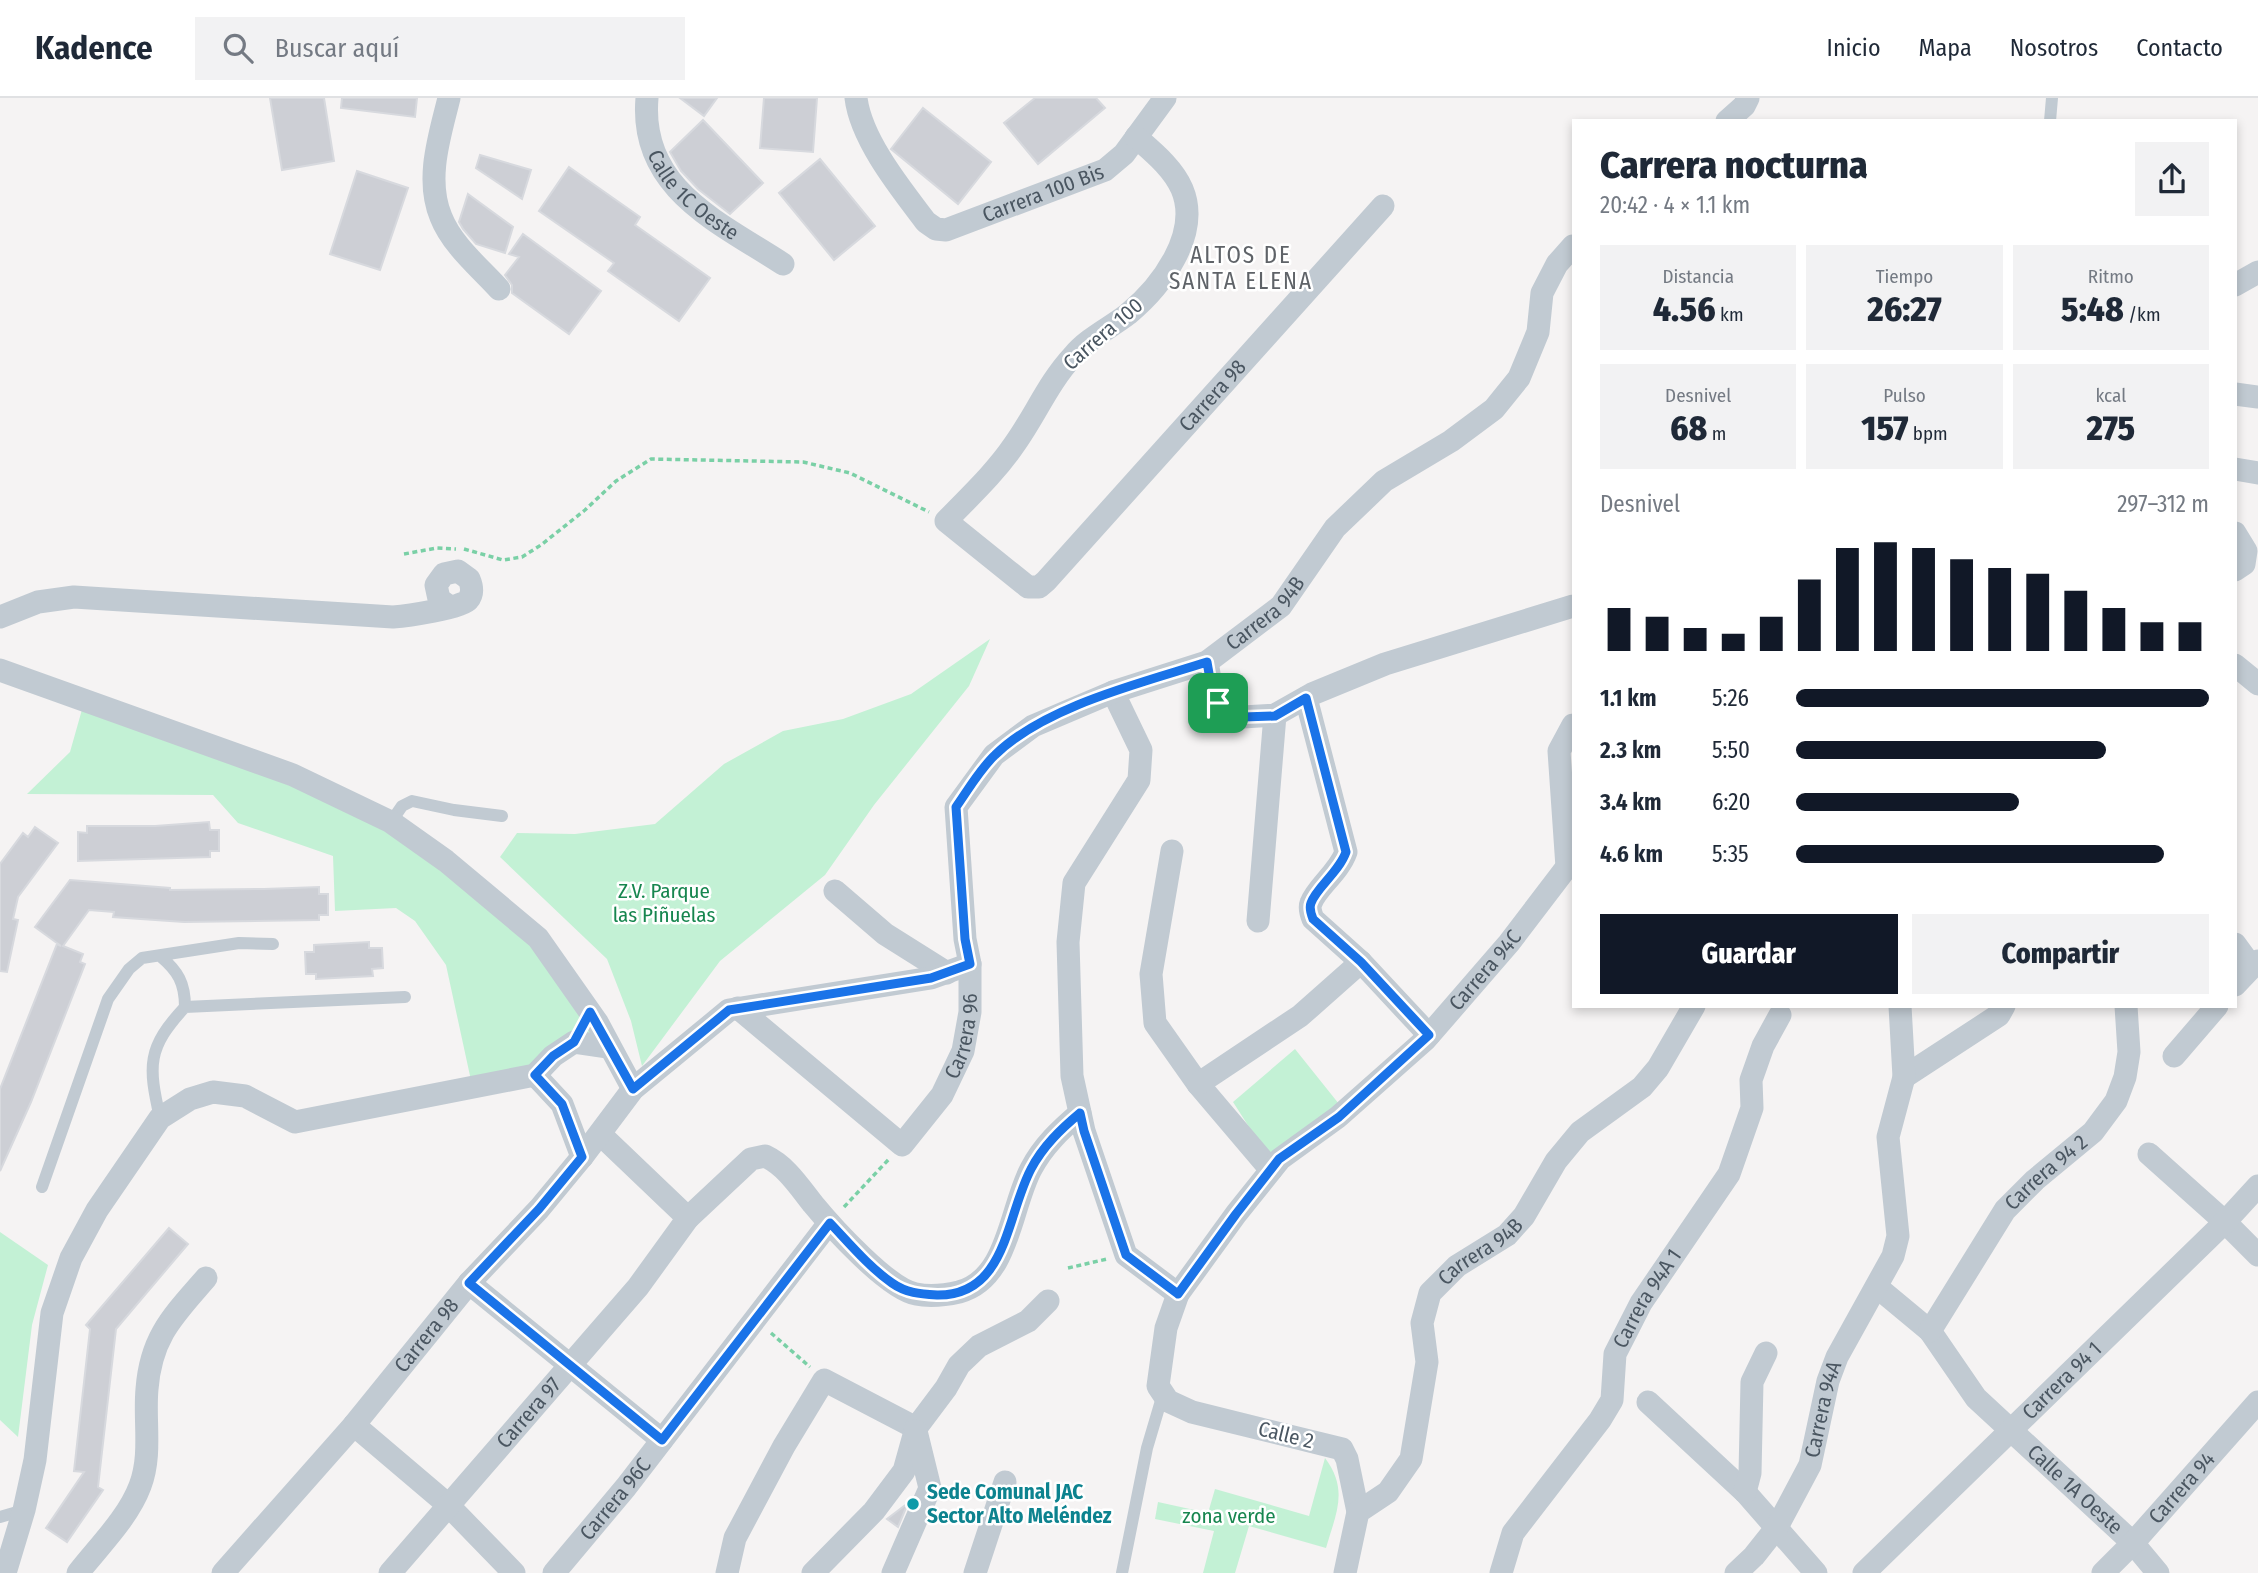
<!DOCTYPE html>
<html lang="es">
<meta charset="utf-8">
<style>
:root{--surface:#fff;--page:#f2f2f3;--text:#1f2937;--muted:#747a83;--line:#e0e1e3;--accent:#111827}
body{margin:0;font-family:"Fira Sans Condensed",sans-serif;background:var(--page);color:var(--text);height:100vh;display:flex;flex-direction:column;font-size:26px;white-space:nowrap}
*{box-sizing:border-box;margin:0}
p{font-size:23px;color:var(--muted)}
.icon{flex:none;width:38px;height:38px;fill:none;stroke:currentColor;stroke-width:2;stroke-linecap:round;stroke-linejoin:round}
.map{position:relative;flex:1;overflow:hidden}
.side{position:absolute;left:1572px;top:21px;width:665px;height:889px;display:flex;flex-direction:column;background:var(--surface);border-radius:0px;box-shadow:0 4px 10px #0003}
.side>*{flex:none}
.pin{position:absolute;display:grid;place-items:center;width:60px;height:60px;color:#fff;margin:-30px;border-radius:14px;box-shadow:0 4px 10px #0006}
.round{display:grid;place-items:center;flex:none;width:74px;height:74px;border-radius:0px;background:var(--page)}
.head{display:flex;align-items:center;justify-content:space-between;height:119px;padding:0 28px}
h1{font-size:38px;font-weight:800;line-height:52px}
.stats{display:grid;grid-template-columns:repeat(3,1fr);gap:10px;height:119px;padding:7px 28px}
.stats div{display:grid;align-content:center;border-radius:0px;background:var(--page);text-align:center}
.stats b{font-size:35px;font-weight:800}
.stats small{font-size:19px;font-weight:400}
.stats p{font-size:19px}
.chart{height:196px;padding:14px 28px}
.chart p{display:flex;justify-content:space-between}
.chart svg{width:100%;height:126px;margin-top:7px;stroke:var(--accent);stroke-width:6}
.cta{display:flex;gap:14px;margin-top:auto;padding:14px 28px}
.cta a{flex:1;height:80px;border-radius:0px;background:var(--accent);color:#fff;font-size:28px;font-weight:800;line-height:80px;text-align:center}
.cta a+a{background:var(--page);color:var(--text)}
ul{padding:0 28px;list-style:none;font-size:23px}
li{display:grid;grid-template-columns:112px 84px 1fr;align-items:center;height:52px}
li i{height:18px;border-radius:9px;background:var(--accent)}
header{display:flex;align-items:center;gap:42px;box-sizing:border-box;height:98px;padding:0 35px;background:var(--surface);border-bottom:2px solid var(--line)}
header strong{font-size:33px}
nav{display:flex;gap:38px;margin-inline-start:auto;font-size:24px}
.search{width:490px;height:63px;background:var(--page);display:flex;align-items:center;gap:18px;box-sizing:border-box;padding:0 24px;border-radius:0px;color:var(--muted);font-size:26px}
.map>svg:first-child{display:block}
.green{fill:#c3f1d5}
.building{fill:#cdcfd5;stroke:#d7d9de;stroke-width:2}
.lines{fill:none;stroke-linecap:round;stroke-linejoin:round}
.path{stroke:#7ad0a6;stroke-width:3.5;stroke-dasharray:5 3.5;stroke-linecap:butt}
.service{stroke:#c1cad2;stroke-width:12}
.minor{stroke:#c1cad2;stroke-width:23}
.route-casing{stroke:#fff;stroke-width:14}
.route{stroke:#1a73e8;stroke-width:9}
.culture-dot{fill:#0f9aa8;stroke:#fff;stroke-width:2.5}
.labels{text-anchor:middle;stroke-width:5;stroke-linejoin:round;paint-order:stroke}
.street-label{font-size:21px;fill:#4a5661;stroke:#fff}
.park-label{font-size:21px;fill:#17864f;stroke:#fff}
.culture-label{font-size:21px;font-weight:bold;fill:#0d838f;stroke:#fff;text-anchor:start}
.neighbourhood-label{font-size:23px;letter-spacing:2px;fill:#5f6368;stroke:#fff}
</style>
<header>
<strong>Kadence</strong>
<div class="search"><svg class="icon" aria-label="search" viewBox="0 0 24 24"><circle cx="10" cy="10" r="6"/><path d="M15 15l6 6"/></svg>Buscar aquí</div>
<nav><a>Inicio</a><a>Mapa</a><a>Nosotros</a><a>Contacto</a></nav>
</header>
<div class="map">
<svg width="2258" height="1475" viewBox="0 0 2258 1475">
<rect width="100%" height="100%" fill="#f5f3f3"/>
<path class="green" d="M990 541 969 588 874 707 825 777 720 863 642 968 631 923 607 861 500 759 517 735 575 736 655 726 724 666 783 633 843 621 911 596Z
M83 608 292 679 382 724 536 842 605 947 575 943 534 975 472 987 446 867 415 823 396 810 335 813 333 758 238 725 213 697 27 696 70 654Z
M1295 951 1339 1006 1267 1057 1233 1004Z
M0 1134 48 1167 32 1227 18 1339 0 1322Z
M1325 1360C1349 1392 1336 1415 1326 1450L1249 1428 1235 1475H1203L1214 1433 1155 1421 1158 1404 1208 1415 1215 1391 1309 1418Z"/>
<path class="building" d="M270 0H324L334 63 282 72Z
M342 0H417L415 19 341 10Z
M680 0H717L704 18Z
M764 0H817L813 54 760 50Z
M1035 0H1096L1105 10 1038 66 1004 25Z
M923 10 991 64 958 106 891 51Z
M703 22 763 85 730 116 698 91 681 73 670 54Z
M480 57 531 72 522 101 476 70Z
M820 61 875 128 834 162 779 95Z
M569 69 640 119 635 127 710 180 679 223 608 173 614 165 539 113Z
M357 73 408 90 380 172 330 156Z
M468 96 513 129 505 155 476 146 463 131 459 124Z
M523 136 601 193 569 236 512 195V187L505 177 519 159 509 156Z
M209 724 210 732H219V753H210V759L78 763V734L87 735V728H155Z
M35 729 58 745 18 799 13 821 18 822 7 874 0 873V766L23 735 28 739Z
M70 782 170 790V792L264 791 319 789V796H328V817H319V822L184 824 113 819 114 814 89 812 63 848 83 856 80 864 85 866 31 1004 0 1073V991L57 846 61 848 35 829Z
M369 844V850H382L383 870 372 871 373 878 316 881V876H306L305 854H314V847Z
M169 1130 188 1146 116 1231 98 1389 103 1392 67 1444 46 1430 84 1374 74 1373 90 1231 86 1227Z
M908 1405 898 1429 887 1421Z"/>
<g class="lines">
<path class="path" d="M464 451 503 462 522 459 541 447 585 412 616 383 651 361 803 364 850 375 929 414
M404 456 437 450 456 451
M844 1109 889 1061
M1068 1170 1107 1161
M771 1235 810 1269"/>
<path class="service" d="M2050 23 2052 0
M391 724 402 708 412 703 454 712 502 718
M185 909 405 899
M160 1020C148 967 147 950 185 909 185 885 178 873 160 858
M42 1089 108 901 129 871 142 860 239 845 273 846
M0 1419 24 1412
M1122 1475 1147 1350 1163 1296"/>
<g class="minor">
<path d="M449 0C440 37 425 81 441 119 452 147 479 169 499 191"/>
<path id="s1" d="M647 0C639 91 719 124 783 166"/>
<path id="s2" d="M856 0C861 42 901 91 926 124L936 131 946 132 1105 72 1124 56 1165 0"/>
<path d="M1727 23 1744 8 1748 0"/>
<path id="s3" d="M1136 39C1153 54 1173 70 1182 91 1201 136 1161 189 1128 216 1110 230 1088 240 1073 258 1048 285 1035 318 1014 347 995 375 969 399 946 423L1028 489H1039L1046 483 1383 108"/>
<path d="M2235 187 2258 174"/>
<path d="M2235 296 2258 299"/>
<path d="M2235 371 2258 375"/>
<path d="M2235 435 2246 453 2244 466 2235 472"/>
<path d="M0 519 38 504 74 499 393 519C406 518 462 510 468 502 473 496 472 488 469 481L458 473 444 476 436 487 439 501 450 509"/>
<path d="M1207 564 1211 587 1218 605 1243 619 1275 617 1312 596 1385 566 1573 508"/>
<path d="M2235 567 2258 586"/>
<path d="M0 572 293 677 391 724 446 763 538 840 597 924 633 991"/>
<path d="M1113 594 1141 652 1139 682 1074 785 1068 844 1072 978 1084 1033 1126 1157 1178 1196"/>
<path d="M1306 600 1346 754C1339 774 1316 790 1311 805 1309 810 1311 816 1313 821L1361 864 1429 937"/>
<path d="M1172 753 1151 876 1155 925 1198 986 1271 1072"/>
<path d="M1567 769 1559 653 1573 627"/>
<path d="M835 793 885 836 947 875"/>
<path d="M1258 823 1275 617"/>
<path d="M2235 846 2251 868"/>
<path d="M2235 887 2258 863"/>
<path id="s4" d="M738 910 902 1047 942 997 963 953 970 914V866L965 841 956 709 994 657 1033 628 1113 594 1207 564 1281 508 1335 430 1384 383 1451 343 1494 311 1519 280 1538 234 1542 195 1557 166 1573 148"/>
<path d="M2174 958 2217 908"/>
<path d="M535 977 562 1006 582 1059"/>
<path d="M1904 979 1999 917 2004 908"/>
<path d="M1198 986 1300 918 1361 864"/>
<path d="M600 1036 688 1120"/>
<path d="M2149 1056 2225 1124 2258 1157"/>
<path d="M469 1185 662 1342"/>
<path id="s5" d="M1877 1189 1930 1233 1976 1300 2133 1445 2158 1475"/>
<path id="s6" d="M1930 1233 2005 1112 2035 1082 2093 1034 2116 1003 2125 979 2129 954 2126 908"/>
<path d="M1648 1304 1745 1394 1816 1475"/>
<path d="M354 1327 447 1406 514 1475"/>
<path d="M1745 1394 1750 1375 1752 1284 1766 1255"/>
<path id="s7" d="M1358 1414 1347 1361 1342 1351 1192 1314 1168 1303 1158 1288 1166 1230 1178 1196 1236 1116 1280 1061 1338 1019 1425 942 1509 845 1573 761"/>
<path d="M5 1475 24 1412 35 1362 52 1215 71 1160 97 1112 160 1020 190 1001 213 994 245 998 295 1024 535 977 553 958 574 944 608 949"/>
<path d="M78 1475C99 1448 128 1420 140 1388 152 1357 144 1323 147 1291 151 1238 174 1217 206 1180"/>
<path id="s8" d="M223 1475 354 1327 469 1185 539 1111 582 1059 633 991 729 912 931 880 970 866"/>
<path id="s9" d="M390 1475 638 1189 688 1120 751 1061 765 1058C786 1068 798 1087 813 1106 832 1129 888 1191 916 1196 930 1199 946 1197 959 1194 1009 1181 1010 1110 1031 1071 1043 1048 1061 1031 1080 1015"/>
<path id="s10" d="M554 1475 626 1389 829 1125"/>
<path d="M727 1475 735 1440 784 1348 824 1282 916 1330"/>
<path d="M813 1475 874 1413 904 1373 916 1330 946 1290 959 1267 979 1248 1028 1223 1048 1203"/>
<path d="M893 1475 930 1390 916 1333"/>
<path d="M975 1475 1005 1384"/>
<path id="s11" d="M1345 1475 1358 1414 1388 1394 1411 1361 1427 1264 1422 1225 1430 1195 1457 1168 1507 1137 1524 1118 1556 1063 1580 1034 1642 989 1658 970 1694 908"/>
<path id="s12" d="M1501 1475 1513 1435 1600 1322 1612 1302 1615 1256 1641 1205 1729 1076 1752 1010 1751 982 1763 948 1780 917"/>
<path id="s13" d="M1736 1475 1754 1458 1777 1429 1810 1367 1828 1283 1837 1259 1893 1158 1898 1138 1888 1039 1904 979 1900 908"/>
<path id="s14" d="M1864 1475 2225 1124 2258 1088"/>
<path id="s15" d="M2103 1475 2133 1445 2258 1304"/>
</g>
</g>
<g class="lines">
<g class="route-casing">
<path id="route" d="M1207 564 1211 587 1218 605 1243 619 1275 618 1306 600 1346 754C1339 774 1316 790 1311 805 1309 810 1311 816 1313 821L1361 864 1429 937 1339 1019 1279 1061 1236 1116 1178 1196 1126 1157 1084 1033 1080 1015C1061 1031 1043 1048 1031 1071 1006 1118 1007 1198 937 1197 920 1196 906 1195 892 1185 869 1169 849 1145 830 1125L662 1342 469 1185 539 1111 582 1059 562 1006 535 977 553 958 574 944 590 914 633 991 729 912 931 880 970 866 965 841 956 709C968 692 980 671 995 657 1045 608 1141 585 1207 564Z"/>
</g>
<use href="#route" class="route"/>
</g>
<circle class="culture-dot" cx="913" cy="1406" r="7"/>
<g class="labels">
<g class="street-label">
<text dy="7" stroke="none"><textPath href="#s1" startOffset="114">Calle 1C Oeste</textPath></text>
<text dy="7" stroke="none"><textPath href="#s2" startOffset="270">Carrera 100 Bis</textPath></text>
<text transform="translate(1103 236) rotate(-41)" y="7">Carrera 100</text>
<text dy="7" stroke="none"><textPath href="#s3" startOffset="868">Carrera 98</textPath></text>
<text dy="7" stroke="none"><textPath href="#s4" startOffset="947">Carrera 94B</textPath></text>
<text dy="7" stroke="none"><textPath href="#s7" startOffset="808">Carrera 94C</textPath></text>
<text dy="7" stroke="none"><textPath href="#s4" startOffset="341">Carrera 96</textPath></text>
<text dy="7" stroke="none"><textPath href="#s6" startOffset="198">Carrera 94 2</textPath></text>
<text dy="7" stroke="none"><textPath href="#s11" startOffset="373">Carrera 94B</textPath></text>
<text dy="7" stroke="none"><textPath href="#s12" startOffset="318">Carrera 94A 1</textPath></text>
<text dy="7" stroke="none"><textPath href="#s8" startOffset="313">Carrera 98</textPath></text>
<text dy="7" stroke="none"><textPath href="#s14" startOffset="276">Carrera 94 1</textPath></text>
<text dy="7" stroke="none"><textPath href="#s13" startOffset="189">Carrera 94A</textPath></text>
<text dy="7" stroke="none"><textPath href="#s9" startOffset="212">Carrera 97</textPath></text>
<text transform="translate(1286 1337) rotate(14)" y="7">Calle 2</text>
<text dy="7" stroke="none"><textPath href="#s15" startOffset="116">Carrera 94</textPath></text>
<text dy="7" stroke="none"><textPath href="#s5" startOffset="285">Calle 1A Oeste</textPath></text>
<text dy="7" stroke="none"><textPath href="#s10" startOffset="96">Carrera 96C</textPath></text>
</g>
<g class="park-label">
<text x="664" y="800">Z.V. Parque<tspan x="664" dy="24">las Piñuelas</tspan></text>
<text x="1229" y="1425">zona verde</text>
</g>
<g class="culture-label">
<text x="927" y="1401">Sede Comunal JAC<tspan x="927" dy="24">Sector Alto Meléndez</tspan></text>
</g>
<g class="neighbourhood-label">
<text x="1241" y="165">ALTOS DE<tspan x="1241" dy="26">SANTA ELENA</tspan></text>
</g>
</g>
</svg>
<div class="pin" style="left:1218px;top:605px;background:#1e9e55"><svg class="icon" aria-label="arrive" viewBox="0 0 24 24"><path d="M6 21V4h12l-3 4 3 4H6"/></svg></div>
<section class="side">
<div class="head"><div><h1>Carrera nocturna</h1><p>20:42 · 4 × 1.1 km</p></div><a class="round"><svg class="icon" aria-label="share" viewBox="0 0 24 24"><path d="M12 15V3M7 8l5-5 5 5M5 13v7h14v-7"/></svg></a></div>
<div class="stats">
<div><p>Distancia</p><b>4.56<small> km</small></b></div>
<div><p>Tiempo</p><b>26:27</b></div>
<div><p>Ritmo</p><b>5:48<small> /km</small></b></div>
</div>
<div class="stats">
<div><p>Desnivel</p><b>68<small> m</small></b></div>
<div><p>Pulso</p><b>157<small> bpm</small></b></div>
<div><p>kcal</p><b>275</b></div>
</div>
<div class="chart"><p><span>Desnivel</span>297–312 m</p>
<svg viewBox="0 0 160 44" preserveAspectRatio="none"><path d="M5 44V29M15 44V32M25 44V36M35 44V38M45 44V32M55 44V19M65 44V8M75 44V6M85 44V8M95 44V12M105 44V15M115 44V17M125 44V23M135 44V29M145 44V34M155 44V34"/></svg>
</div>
<ul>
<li><b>1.1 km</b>5:26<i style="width:100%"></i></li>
<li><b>2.3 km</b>5:50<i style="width:75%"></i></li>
<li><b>3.4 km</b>6:20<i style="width:54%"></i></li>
<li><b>4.6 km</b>5:35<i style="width:89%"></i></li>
</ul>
<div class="cta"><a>Guardar</a><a>Compartir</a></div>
</section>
</div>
